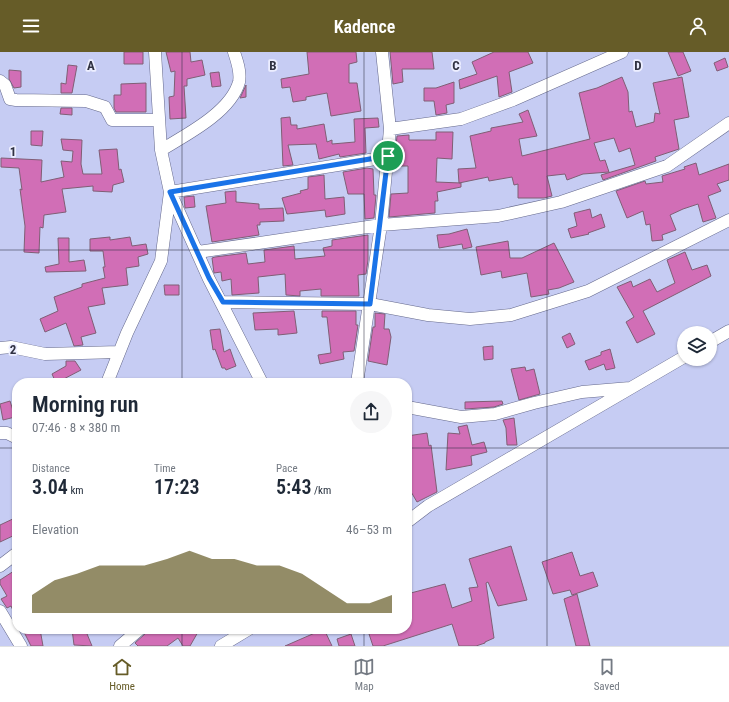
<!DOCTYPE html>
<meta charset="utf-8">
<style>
:root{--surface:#fff;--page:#f6f6f7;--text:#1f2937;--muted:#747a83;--line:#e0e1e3;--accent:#665c28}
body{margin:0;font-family:"Roboto Condensed",sans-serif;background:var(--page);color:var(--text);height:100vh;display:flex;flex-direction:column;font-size:15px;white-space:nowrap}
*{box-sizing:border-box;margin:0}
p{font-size:13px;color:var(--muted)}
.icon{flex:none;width:22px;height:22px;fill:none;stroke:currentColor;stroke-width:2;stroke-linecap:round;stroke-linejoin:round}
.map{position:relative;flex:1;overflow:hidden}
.panel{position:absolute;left:12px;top:326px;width:400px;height:256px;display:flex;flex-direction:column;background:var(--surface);border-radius:16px;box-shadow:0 1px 3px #0004}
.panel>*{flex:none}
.tools{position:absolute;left:677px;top:274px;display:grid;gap:8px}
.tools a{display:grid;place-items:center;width:40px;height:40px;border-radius:50%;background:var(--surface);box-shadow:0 1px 3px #0004;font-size:20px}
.pin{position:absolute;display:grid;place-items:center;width:34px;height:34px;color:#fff;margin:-17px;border:2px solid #fff;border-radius:50%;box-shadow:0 1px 4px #0007}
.round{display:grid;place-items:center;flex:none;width:42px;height:42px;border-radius:21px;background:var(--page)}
.head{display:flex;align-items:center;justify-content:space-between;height:68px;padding:0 20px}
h1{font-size:22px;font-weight:600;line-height:30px}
.figures{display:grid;grid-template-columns:repeat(3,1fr);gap:6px;height:68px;padding:4px 20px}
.figures div{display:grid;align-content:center}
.figures b{font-size:20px;font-weight:600}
.figures small{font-size:11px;font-weight:400}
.figures p{font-size:11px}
.chart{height:112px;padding:8px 20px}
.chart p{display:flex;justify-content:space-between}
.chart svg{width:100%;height:72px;margin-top:4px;fill:var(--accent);opacity:.7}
header{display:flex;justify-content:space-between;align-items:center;height:52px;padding:0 20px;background:var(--accent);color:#fff;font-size:18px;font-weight:600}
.dock{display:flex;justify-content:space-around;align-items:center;height:56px;border-top:1px solid var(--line);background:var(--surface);font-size:11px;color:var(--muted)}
.dock a{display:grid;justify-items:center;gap:2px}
.dock .current{color:var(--accent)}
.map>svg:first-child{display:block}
.building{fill:#d16eb6;stroke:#805e75}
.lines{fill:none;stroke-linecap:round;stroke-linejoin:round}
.street-casing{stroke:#65698c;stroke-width:13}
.street{stroke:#fff;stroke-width:12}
.route-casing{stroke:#fff;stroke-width:8}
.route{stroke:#1a73e8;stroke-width:5}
.grid{fill:none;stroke:#303242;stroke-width:1;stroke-opacity:0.55}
.grid-label{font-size:13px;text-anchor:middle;font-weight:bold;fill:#303242;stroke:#eceeff;stroke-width:3.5;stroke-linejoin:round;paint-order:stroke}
</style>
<header><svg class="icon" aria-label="menu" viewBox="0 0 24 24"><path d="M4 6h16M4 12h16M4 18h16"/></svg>Kadence<svg class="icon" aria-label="person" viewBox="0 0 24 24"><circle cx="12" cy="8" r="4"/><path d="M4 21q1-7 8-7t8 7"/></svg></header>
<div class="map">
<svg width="729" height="594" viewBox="0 0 729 594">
<rect width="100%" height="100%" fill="#c6ccf3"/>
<path class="building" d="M124 0H143V12H124Z
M166 0H190L191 10 202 8 205 23 187 27V34H184L186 66 170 67 169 45 174 44 175 19 171 20Z
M307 0H356L357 10 349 12V31H357L361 59 331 64 327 41 306 45V48L293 50 290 35 282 36 281 27 309 22Z
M390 0H432L434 17H402L403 30 393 32Z
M494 0H528L533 11 509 20 512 40 499 45 497 24 460 37 459 28 477 22 472 10Z
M668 0H683L691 19 678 24Z
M725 6 728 15 717 19 714 11Z
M68 13 77 14 72 41H61V31L66 32Z
M9 18 21 19V35L14 36 9 27Z
M219 20 221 34 212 35 210 21Z
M622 25 628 40 629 60 632 59 636 75 654 70 655 61 660 62 653 31 682 25 689 65 674 68 679 97 655 105 656 109 603 128 601 123 635 113 630 96 619 100 614 86 594 91 600 109 605 108 609 120 583 122 567 128 565 122 547 124 552 144 544 146H518V132L514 133 512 125 489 129 488 125 459 131 458 117 476 116 470 84 491 79V76L523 70 519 62 528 58 537 84 519 87 522 104 590 87 579 41 597 36Z
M454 30V51L446 53 447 61 436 63 434 49H424V36H436Z
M146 31V60H116L114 56V43H121V32Z
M246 33V45L240 46 241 44Z
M61 56H72V63L60 62Z
M290 65 291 73H297V77L324 72 327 90 332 88V92L355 90 354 67 378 66 379 75 365 76 366 101 340 105 339 102 319 107 316 92 288 93 293 113 283 114 281 66Z
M31 79H43L42 94 31 93Z
M436 80H453L452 107 437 106 436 130 461 131V135L437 140 438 149H435V161L389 165 391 142 408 141V114H394L397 84 409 83V88H436Z
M61 87 82 88 81 112 83 122H102L99 98 117 97 119 118 121 117 124 130 113 133 112 140 93 139V134L62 137 66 160 44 163 43 176 40 175 39 201 24 200 25 174 20 137 22 138 19 116 1 115V106L42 108 41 130 64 125 61 109 72 110 73 99 63 98Z
M696 111 699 123 729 112V128L717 132 721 139 708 144 716 166 703 170 698 152 683 157 670 163 676 178 662 183 663 188 652 189 650 172 646 173 643 159 627 166 616 139 645 129 646 132 663 130 662 124 685 117 684 115Z
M367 116 373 117 374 143H376L374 166 365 167 364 142H348L343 120Z
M324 123 325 147 344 145 345 162 326 165 325 158 287 162 282 146 301 141 300 139 308 137V125Z
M236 139V150L259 152V157L283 156 284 169 260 170V173H257L259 183 212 190 206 154 226 151 225 140Z
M194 144 195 155 185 156 184 145Z
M590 157 592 166 601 162 605 175 588 181 589 182 571 186 568 177 577 174 574 161Z
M467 177 472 195 463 197 462 192 439 196 437 183 449 182Z
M368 183V208L366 222 358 223 359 244H321V237L300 239V244L286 243 285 222 258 225 259 241 232 243 231 227 222 229 221 220 214 221 212 206 215 205 246 201 248 212 265 210 264 198 294 194 295 207 325 204 323 196 332 194V188Z
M110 185V188L130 185 132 194 146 192 148 202 138 205 139 214 126 216 128 233 102 236 105 252 88 255 96 281 81 285 83 293 74 294 66 271 45 280 40 267 58 259 54 245 82 235V232L105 226 103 215H105L103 199H90V187Z
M58 186H69V210L84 208 86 219 46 220 45 215 59 212Z
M508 189 510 206H522L554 191 574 230 559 236 548 238 549 242 531 245 527 221 502 226 501 219 481 223 476 195Z
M685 200 692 218 707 213 711 224 643 259 655 282 637 291 626 270 634 265 617 235 631 229 633 235 650 227 657 240 675 231 667 208Z
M164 233H179V243H165Z
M294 259 297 281 278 283V277L255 278 253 261Z
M322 259H356V273H358L354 299 343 300 344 307 320 312 318 303 331 301 327 265H322Z
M375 261 385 262 384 277H389L391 285 387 313 368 309 373 275H375Z
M220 277 224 300 230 297 236 314 226 318 225 316H222L215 297 213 298 210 278Z
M570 281 575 292 567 296 562 285Z
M493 294V307L484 308 483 295Z
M610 297 615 316 606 318 604 312 589 318 585 309 601 303V300Z
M66 309H75L81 318 56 331 52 322 66 314Z
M525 315 526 319 534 317 540 342 519 348 511 317Z
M10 349 15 365 3 368 0 352Z
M502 349 503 352 494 355 465 357V350Z
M514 366 517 393H507L506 376 503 368Z
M467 373 472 393 484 390 487 400 471 404 472 413 446 418 448 381 460 382 458 375Z
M427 381 429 394 431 393 437 440 417 450 407 433V384Z
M17 465V482L0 490V473Z
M511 494 527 548 498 554 488 530 486 531 494 586 485 590V591L476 594H459L452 572 383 594H373L369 582 384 577H407V542L445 532 452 556 472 549 469 536 478 535 469 507Z
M572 500 580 524 593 520 598 534 572 543 570 538 553 542 542 510Z
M17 517V567L11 554 7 556 1 547 7 544 0 532V528Z
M577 542 590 594H576L564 547Z
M30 577H40L43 594H31L23 578Z
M72 577H85L92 594 74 593Z
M147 577H193L198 580 190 594H183L178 586 167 594H138L135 591 145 582Z
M324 577 332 594H285Z
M351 582 355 594H339L337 587Z"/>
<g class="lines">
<g class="street-casing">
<path id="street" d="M155 0 161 98 170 140 209 227 262 331
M382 0 390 77
M0 29 5 33 10 47 16 48 86 49 105 55 112 68H159
M161 98C186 83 231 60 239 30 241 20 237 9 234 0
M198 200 381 173 498 164 561 150 667 114 729 71
M223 250 370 252 428 263 470 267 511 263 588 239 729 168
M710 290 729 279
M0 296 11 295 45 302 119 300
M107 331 127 281 161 209 170 140 388 105
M357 331 381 173 390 77 461 67 513 48 622 0
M407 355 461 365 495 362 534 351 582 340 630 336
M0 381H7L17 386
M407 470 428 454 684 305
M0 514 17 501
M0 559 21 594
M120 594 140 577
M221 594 249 577"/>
</g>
<use href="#street" class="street"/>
</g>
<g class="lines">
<g class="route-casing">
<path id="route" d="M388 104 370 252 223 250 209 226 170 140Z"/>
</g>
<use href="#route" class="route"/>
</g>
<path class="grid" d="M182 0V331M364 0V331M547 0V594M0 198H729M0 396H17M407 396H729M182 577V594M364 577V594"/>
<g class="grid-label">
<text x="91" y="18">A</text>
<text x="273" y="18">B</text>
<text x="456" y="18">C</text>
<text x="638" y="18">D</text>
<text x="13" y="104">1</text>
<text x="13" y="302">2</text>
</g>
</svg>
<div class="tools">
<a><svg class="icon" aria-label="layers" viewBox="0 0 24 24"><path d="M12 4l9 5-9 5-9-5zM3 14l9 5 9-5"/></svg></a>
</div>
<div class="pin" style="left:388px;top:104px;background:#1e9e55"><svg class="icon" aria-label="arrive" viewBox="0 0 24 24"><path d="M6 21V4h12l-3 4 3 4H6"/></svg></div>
<section class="panel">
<div class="head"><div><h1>Morning run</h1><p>07:46 · 8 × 380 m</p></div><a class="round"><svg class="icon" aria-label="share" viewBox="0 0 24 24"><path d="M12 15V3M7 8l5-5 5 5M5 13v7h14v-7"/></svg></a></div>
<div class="figures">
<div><p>Distance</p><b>3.04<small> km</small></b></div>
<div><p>Time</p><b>17:23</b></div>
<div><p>Pace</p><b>5:43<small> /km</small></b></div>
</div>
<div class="chart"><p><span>Elevation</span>46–53 m</p>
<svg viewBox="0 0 160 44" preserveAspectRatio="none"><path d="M0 44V33L10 24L20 20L30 15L40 15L50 15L60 11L70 6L80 11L90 11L100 15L110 15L120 20L130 29L140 38L150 38L160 33V44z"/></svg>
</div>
</section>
</div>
<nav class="dock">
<a class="current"><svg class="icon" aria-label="home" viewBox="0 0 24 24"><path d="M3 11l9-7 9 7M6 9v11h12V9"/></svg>Home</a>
<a><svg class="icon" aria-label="map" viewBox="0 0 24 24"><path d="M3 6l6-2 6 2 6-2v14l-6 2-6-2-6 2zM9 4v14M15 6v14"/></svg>Map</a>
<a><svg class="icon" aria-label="saved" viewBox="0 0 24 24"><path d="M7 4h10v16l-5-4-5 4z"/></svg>Saved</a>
</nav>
